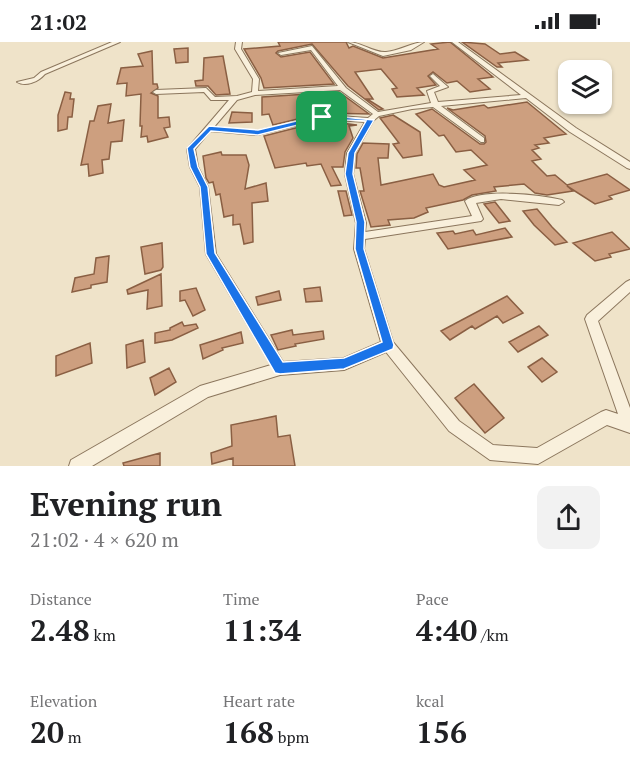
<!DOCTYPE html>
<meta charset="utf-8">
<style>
:root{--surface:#fff;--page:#f2f2f2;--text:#202124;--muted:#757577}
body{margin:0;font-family:"PT Serif",serif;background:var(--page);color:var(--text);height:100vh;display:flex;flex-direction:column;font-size:22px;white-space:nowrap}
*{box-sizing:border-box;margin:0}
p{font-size:20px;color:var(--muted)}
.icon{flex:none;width:33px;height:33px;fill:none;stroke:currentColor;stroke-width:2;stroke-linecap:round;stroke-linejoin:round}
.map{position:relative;height:424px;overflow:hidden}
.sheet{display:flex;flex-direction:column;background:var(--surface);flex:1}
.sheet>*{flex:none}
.buttons{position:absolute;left:558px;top:18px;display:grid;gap:12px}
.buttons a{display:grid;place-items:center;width:54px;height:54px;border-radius:12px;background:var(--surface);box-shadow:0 2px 4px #0004;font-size:30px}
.pin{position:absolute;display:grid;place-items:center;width:51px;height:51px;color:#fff;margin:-26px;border-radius:12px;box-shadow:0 3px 9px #0006}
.round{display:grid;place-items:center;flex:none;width:63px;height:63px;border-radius:12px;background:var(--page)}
.overview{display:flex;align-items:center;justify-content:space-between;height:102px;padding:0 30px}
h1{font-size:33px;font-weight:700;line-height:45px}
.stats{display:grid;grid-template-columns:repeat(3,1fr);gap:9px;height:102px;padding:6px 30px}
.stats div{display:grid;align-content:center}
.stats b{font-size:30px;font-weight:700}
.stats small{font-size:16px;font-weight:400}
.stats p{font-size:16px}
.status{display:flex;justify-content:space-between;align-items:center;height:42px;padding:0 30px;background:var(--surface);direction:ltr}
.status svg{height:16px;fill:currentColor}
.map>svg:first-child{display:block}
.building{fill:#cd9f7f;stroke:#8a5f43;stroke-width:1.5}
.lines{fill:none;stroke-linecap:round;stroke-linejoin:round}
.minor-casing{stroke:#8b765d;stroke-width:2}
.minor{fill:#f9f0dc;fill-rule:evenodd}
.route{fill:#1a73e8;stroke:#fff;stroke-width:1.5;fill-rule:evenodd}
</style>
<div class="status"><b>21:02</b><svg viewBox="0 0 49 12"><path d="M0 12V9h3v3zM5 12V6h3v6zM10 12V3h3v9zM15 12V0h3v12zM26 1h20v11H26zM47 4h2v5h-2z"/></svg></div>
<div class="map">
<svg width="630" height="424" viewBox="0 0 630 424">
<rect width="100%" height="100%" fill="#efe3c9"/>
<path class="building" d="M278 0H346L349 6 353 4 383 16 438 7 431 2 450 0 493 35 478 37 490 47 470 50 457 39 447 41 433 30 428 34 436 43 417 46 424 53 397 55 392 47 397 46 381 27 355 30 373 57H367L383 67 379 68 348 44 312 2 278 9 276 11 281 15 310 10 334 42 264 46 261 36 244 7 280 4Z
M462 0 485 2 500 12 515 10 528 18 498 21 502 25H497Z
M188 6V20L176 21 174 7Z
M152 9 153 42H157L158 46 151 51 158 54V76L169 75 170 85 164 86 168 95 148 100 147 94 141 95 142 84H140L141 52 126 54 127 41 117 42 121 26 143 24 138 12Z
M223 14 230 52 216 53 208 44H196L195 39 203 38 204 16Z
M65 50 71 51 70 57H74L72 75H68L67 87 58 89V73Z
M339 50 369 72 322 71 273 83 269 72 262 73V55Z
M527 60 566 92 544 96 549 101 535 103 539 106 532 108 541 117 532 119 547 134 555 133 567 143 607 132 630 148 609 154 612 157 595 162 567 144 573 149 547 153 535 151 524 142 494 145 496 149 472 153 463 158 426 166 428 170 414 176 388 178 390 183 371 185 360 149H364L360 126H356L357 112 363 101 389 102 388 116H378L381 143 433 132 439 143 444 145 475 138 464 128 487 123 471 108 456 110 444 93 439 94 416 72 432 67 480 102H484L486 100 485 94 447 66 453 68 484 63 488 66Z
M111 62 108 81 124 78 122 99 111 100 109 117 102 118 103 131 89 134 88 122 81 123 90 79H94L98 64Z
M232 70 252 71V80L229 81Z
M393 73 420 90 422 113 403 116 393 102 399 101 380 76Z
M323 79 357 83 349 84 353 96 345 110 343 125H332L341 143 331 144 321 122 307 124 306 121 275 126 264 94Z
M221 110 222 113H246L249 123 245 147 266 141 268 159 252 161 253 200 244 202 240 182 233 183V173L224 175 220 152 216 153 213 140 209 141 206 136 203 114Z
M338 149H346L352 173 344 174Z
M495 160 510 179 499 181 484 162Z
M537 167 552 185 567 200 555 203 534 183 523 169Z
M505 186 512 195 448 207 437 191 453 189 455 192 473 188 476 193Z
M612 190 630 207 609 212 611 215 595 219 573 201Z
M162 201 163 225 161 228 145 232 141 205Z
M109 214 107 240 91 243V246L72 250 75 236 94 232 96 216Z
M161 232 162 264 147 267 148 248 128 252 127 248Z
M320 245 322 259 306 260 304 247Z
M196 246 205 268 193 274 185 258 180 259V249Z
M279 249 281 258 258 263 256 255Z
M507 254 523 271 503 281 497 274 475 287 472 284 450 298 441 289Z
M182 280 184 284 196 282 198 286 172 298 155 301V291L170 288V286Z
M539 284 548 293 518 310 509 300Z
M292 288 293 293 323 289 324 297 295 302 296 304 278 308 271 293Z
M241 290 243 301 222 306 223 308 203 317 200 303Z
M143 298 145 320 127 326 126 303Z
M90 301 92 321 56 334V314Z
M542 316 557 330 542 340 528 325Z
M169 326 176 340 155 353 150 336Z
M474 342 504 376 485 391 455 356Z
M276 374 278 395 290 393 295 424H233V416L212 422 211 411 232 404 231 383Z
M160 411V424H124L123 421Z"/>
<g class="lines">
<g class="minor-casing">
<path id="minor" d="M112 0H120L45 32C38 40 26 45 17 40L34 36 41 30Z
M236 0H242L241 7 259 37 258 49 338 44 311 8 281 13 278 11 312 4 346 46 378 70 431 61 427 49 440 44 430 34 433 32 448 45 434 50 438 60 521 53 452 0H458L576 86 630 120V127L627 126 570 90 526 56 441 64 484 96V100H481L433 65 412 67 379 74 373 79 355 111 353 132 366 181 365 190 472 174 465 159C481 146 542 153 562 158L564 160 559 163 501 157 476 161 483 177 481 179 365 197 364 207 393 300 459 379 493 403 537 406 601 370 606 368 618 372 585 277 587 273 626 240 630 238V250L598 279 630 366V391L607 383 538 422 490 418 449 389 386 310 344 328 280 333 208 355 92 424H69L71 418 200 344 271 323 206 212 200 145 190 125 187 107 229 58H211L204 50 156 52 153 50 156 48 206 46 215 55 237 54 252 50 253 37 235 7ZM340 48 373 72 368 76 323 73 257 89 214 85 237 58 255 53ZM323 77 365 80 347 111 345 132 356 181 354 207 381 300 344 316 283 320 216 212 208 145 198 125 195 107 210 89 257 93Z
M348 0C361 0 374 11 386 10 399 9 413 0 424 0L411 8 383 14Z"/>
</g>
<use href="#minor" class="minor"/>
</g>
<path class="route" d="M322 73 374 78 355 111 353 132 365 180 364 207 394 303 393 307 344 327 280 332 275 331 206 212 200 145 190 125 187 106 209 84 258 88ZM322 77 366 79 348 111 345 132 356 180 355 207 382 300 344 316 283 320 215 211 208 145 198 125 194 107 211 89 258 93Z"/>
</svg>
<div class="buttons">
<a><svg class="icon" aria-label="layers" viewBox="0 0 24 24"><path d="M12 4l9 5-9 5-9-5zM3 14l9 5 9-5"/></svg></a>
</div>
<div class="pin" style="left:322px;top:75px;background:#1e9e55"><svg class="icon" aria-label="arrive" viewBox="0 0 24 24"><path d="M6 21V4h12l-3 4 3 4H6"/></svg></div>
</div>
<section class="sheet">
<div class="overview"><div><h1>Evening run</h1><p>21:02 · 4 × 620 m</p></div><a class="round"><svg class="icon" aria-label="share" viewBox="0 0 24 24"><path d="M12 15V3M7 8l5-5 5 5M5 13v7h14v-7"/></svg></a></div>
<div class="stats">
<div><p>Distance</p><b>2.48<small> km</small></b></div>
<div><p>Time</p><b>11:34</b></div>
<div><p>Pace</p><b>4:40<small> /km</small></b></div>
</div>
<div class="stats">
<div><p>Elevation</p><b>20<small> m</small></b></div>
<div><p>Heart rate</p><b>168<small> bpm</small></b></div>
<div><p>kcal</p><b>156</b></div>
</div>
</section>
